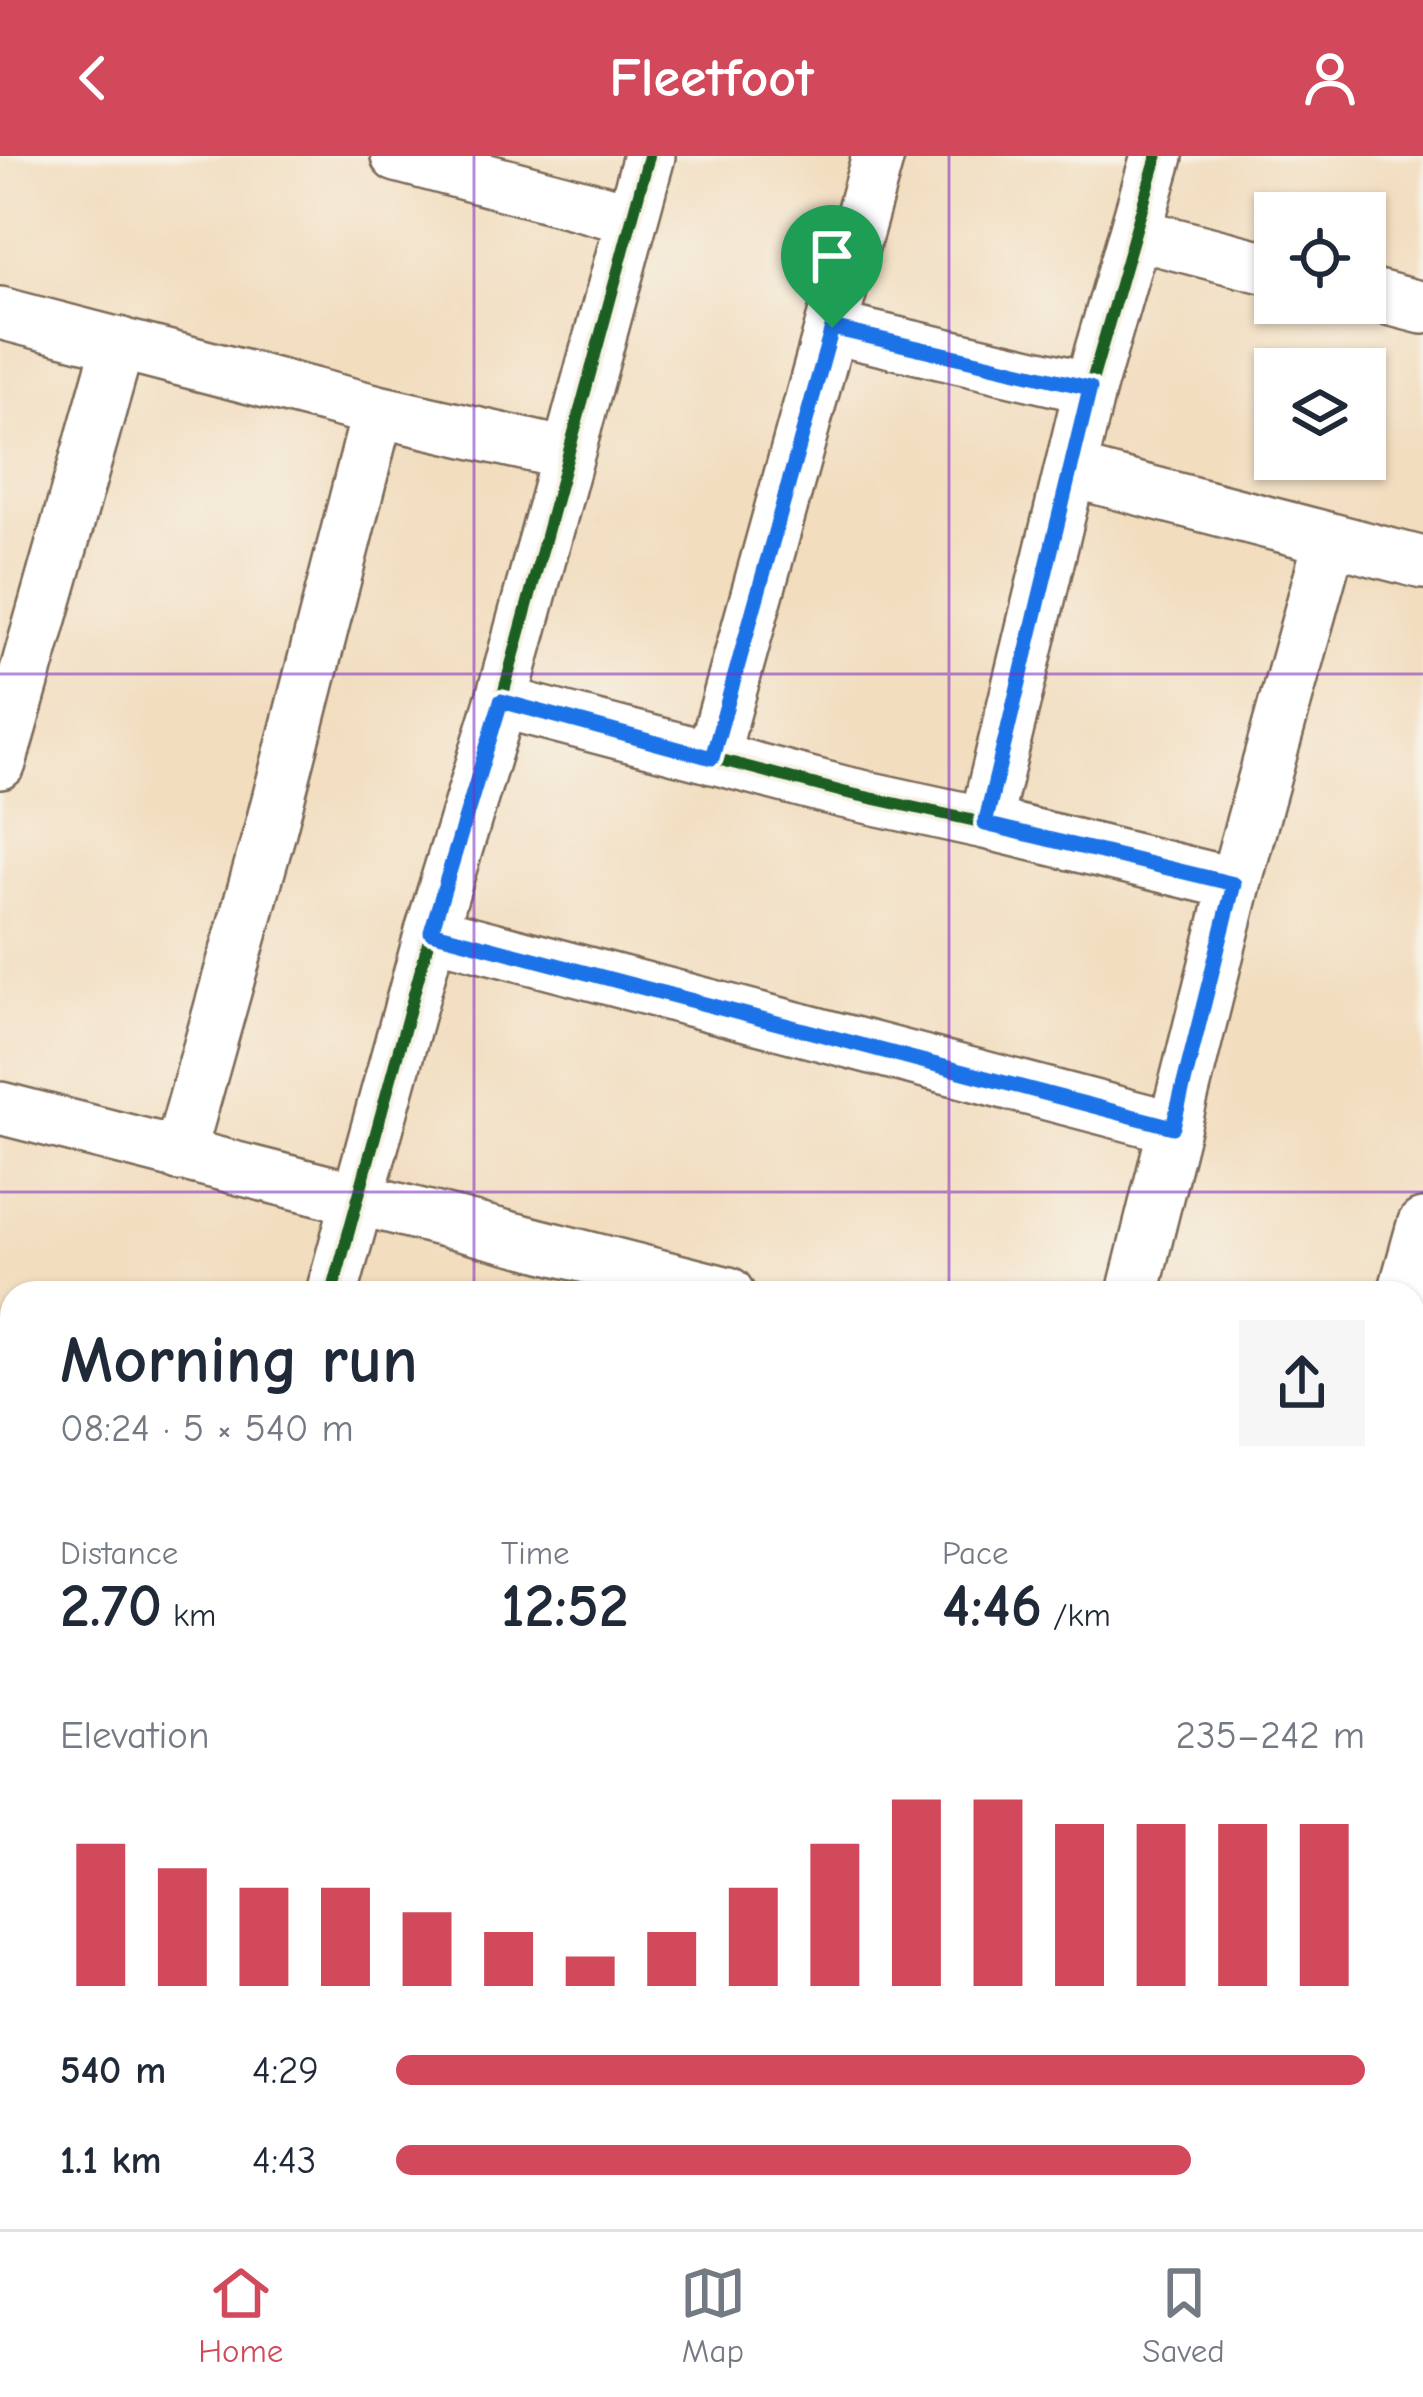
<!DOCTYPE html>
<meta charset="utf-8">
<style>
:root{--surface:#fff;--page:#f6f6f7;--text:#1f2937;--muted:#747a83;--line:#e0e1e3;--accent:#d1495b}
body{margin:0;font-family:"Comic Neue",sans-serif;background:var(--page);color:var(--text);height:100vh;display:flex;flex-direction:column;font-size:45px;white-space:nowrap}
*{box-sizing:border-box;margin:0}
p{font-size:39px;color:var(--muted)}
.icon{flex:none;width:66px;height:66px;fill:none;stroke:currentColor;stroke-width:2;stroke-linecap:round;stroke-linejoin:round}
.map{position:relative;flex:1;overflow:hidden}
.side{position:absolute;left:0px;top:1125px;width:1425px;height:948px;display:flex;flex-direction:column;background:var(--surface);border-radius:36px 36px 0 0;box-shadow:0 3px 9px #0004}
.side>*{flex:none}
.controls{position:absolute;left:1254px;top:36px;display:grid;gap:24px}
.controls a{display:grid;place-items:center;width:132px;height:132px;border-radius:0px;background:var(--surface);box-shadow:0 3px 9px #0004;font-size:60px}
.pin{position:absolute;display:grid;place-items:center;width:102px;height:102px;color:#fff;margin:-123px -51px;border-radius:50% 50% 50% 0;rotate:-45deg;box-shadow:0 0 12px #0007}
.pin .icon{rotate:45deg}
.round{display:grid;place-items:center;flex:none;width:126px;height:126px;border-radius:0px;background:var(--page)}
.summary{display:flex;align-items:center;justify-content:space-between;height:204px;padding:0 60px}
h1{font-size:66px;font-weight:700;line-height:90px}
.figures{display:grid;grid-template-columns:repeat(3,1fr);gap:18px;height:204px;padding:12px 60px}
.figures div{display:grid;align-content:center}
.figures b{font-size:60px;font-weight:700}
.figures small{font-size:33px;font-weight:400}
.figures p{font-size:33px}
.chart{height:336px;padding:24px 60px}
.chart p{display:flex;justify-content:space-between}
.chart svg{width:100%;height:216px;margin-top:12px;stroke:var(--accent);stroke-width:6}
ul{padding:0 60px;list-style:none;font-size:39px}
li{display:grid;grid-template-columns:192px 144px 1fr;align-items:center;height:90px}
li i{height:30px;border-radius:15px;background:var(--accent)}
header{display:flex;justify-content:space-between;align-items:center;height:156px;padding:0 60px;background:var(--accent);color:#fff;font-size:54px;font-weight:700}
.tab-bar{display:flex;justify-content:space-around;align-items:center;height:168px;border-top:3px solid var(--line);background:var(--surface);font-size:33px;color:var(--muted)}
.tab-bar a{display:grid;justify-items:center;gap:6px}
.tab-bar .selected{color:var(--accent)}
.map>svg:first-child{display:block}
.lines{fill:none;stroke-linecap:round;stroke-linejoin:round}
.minor-casing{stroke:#7b6956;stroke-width:56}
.minor{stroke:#fff;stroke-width:51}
.cycleway-casing{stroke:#f7f3e8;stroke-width:20}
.cycleway{stroke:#1b5e20;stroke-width:12}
.route-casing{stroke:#fff;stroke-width:24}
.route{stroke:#1a73e8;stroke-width:15}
.grid{fill:none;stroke:#7b2cbf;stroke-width:3;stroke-opacity:0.55}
</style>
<header><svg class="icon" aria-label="back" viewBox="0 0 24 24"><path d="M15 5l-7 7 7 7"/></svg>Fleetfoot<svg class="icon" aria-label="person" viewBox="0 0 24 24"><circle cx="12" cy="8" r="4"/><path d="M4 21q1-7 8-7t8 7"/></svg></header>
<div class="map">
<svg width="1423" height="2073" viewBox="0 0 1423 2073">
<rect width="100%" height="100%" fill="#f7f3e8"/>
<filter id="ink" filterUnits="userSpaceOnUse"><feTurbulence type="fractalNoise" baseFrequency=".00833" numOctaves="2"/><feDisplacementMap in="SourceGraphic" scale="24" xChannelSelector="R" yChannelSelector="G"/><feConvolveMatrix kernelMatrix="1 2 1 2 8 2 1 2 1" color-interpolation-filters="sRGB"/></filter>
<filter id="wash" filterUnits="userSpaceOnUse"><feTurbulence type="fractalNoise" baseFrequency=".004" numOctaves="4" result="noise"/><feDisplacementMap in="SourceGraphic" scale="48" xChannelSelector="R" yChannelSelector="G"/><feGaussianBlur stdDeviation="2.7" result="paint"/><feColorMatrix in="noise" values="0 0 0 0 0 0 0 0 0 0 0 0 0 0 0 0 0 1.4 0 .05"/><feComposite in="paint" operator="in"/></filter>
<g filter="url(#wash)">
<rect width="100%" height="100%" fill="#f2ddbf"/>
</g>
<g filter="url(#ink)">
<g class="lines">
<g class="minor-casing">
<path id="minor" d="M397 0 631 62
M1136 78 1275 114
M1365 137 1423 152
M0 157 378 255 567 298
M832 172 1090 232
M1070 315 1423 407
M501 546 843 636 985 667 1090 232 1157 0
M712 602 878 0
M0 607 119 187
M985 667 1235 728
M431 776 1173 971
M0 952 728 1137
M179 999 270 675 378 255
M332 1137 431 776 501 546 649 0
M1133 1137 1235 728 1330 384
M1404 1137 1423 1069
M1413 1318 1423 1320
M0 1480 12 1482
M0 1862 12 1850
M1413 2010 1423 1971
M291 2061 337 2073
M78 2073 81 2061
M625 2073 628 2061
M932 2073 935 2061
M1102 2073 1105 2061
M1396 2073 1399 2061"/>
</g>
<use href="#minor" class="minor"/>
<g class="cycleway-casing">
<path id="cycleway" d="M501 546 843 636 985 667 1090 232 1157 0
M332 1137 431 776 501 546 649 0"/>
</g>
<use href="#cycleway" class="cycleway"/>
</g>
</g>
<g class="lines" filter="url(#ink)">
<g class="route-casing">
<path id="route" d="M832 172 1090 232 985 668 1234 728 1173 971 431 776 501 545 712 602Z"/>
</g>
<use href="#route" class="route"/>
</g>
<path class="grid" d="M474 0V1137M949 0V1137M0 518H1423M0 1036H1423M0 1555H12M1413 1555H1423M474 2061V2073M949 2061V2073"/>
</svg>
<div class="controls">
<a><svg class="icon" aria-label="locate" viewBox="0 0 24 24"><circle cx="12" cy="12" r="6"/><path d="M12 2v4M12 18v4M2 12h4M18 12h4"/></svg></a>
<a><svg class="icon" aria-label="layers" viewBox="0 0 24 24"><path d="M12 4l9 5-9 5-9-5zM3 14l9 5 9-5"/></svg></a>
</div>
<div class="pin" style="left:832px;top:172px;background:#1e9e55"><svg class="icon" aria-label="arrive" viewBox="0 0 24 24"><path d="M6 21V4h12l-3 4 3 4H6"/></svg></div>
<section class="side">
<div class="summary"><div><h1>Morning run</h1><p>08:24 · 5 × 540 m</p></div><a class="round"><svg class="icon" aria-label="share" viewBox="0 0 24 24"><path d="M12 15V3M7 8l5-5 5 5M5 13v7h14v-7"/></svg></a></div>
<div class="figures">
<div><p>Distance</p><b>2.70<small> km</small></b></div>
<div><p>Time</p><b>12:52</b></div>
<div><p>Pace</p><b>4:46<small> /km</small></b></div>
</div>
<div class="chart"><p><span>Elevation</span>235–242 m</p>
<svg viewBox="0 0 160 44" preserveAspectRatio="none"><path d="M5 44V15M15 44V20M25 44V24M35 44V24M45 44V29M55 44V33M65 44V38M75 44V33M85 44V24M95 44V15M105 44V6M115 44V6M125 44V11M135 44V11M145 44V11M155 44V11"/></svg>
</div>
<ul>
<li><b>540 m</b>4:29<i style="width:100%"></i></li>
<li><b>1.1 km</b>4:43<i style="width:82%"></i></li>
</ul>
</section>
</div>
<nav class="tab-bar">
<a class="selected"><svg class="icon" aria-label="home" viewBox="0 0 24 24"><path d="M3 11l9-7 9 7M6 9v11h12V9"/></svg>Home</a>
<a><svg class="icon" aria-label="map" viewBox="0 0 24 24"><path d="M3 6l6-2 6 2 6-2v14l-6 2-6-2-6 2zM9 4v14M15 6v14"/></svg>Map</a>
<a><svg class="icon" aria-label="saved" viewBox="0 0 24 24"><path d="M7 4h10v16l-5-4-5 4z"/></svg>Saved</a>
</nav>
